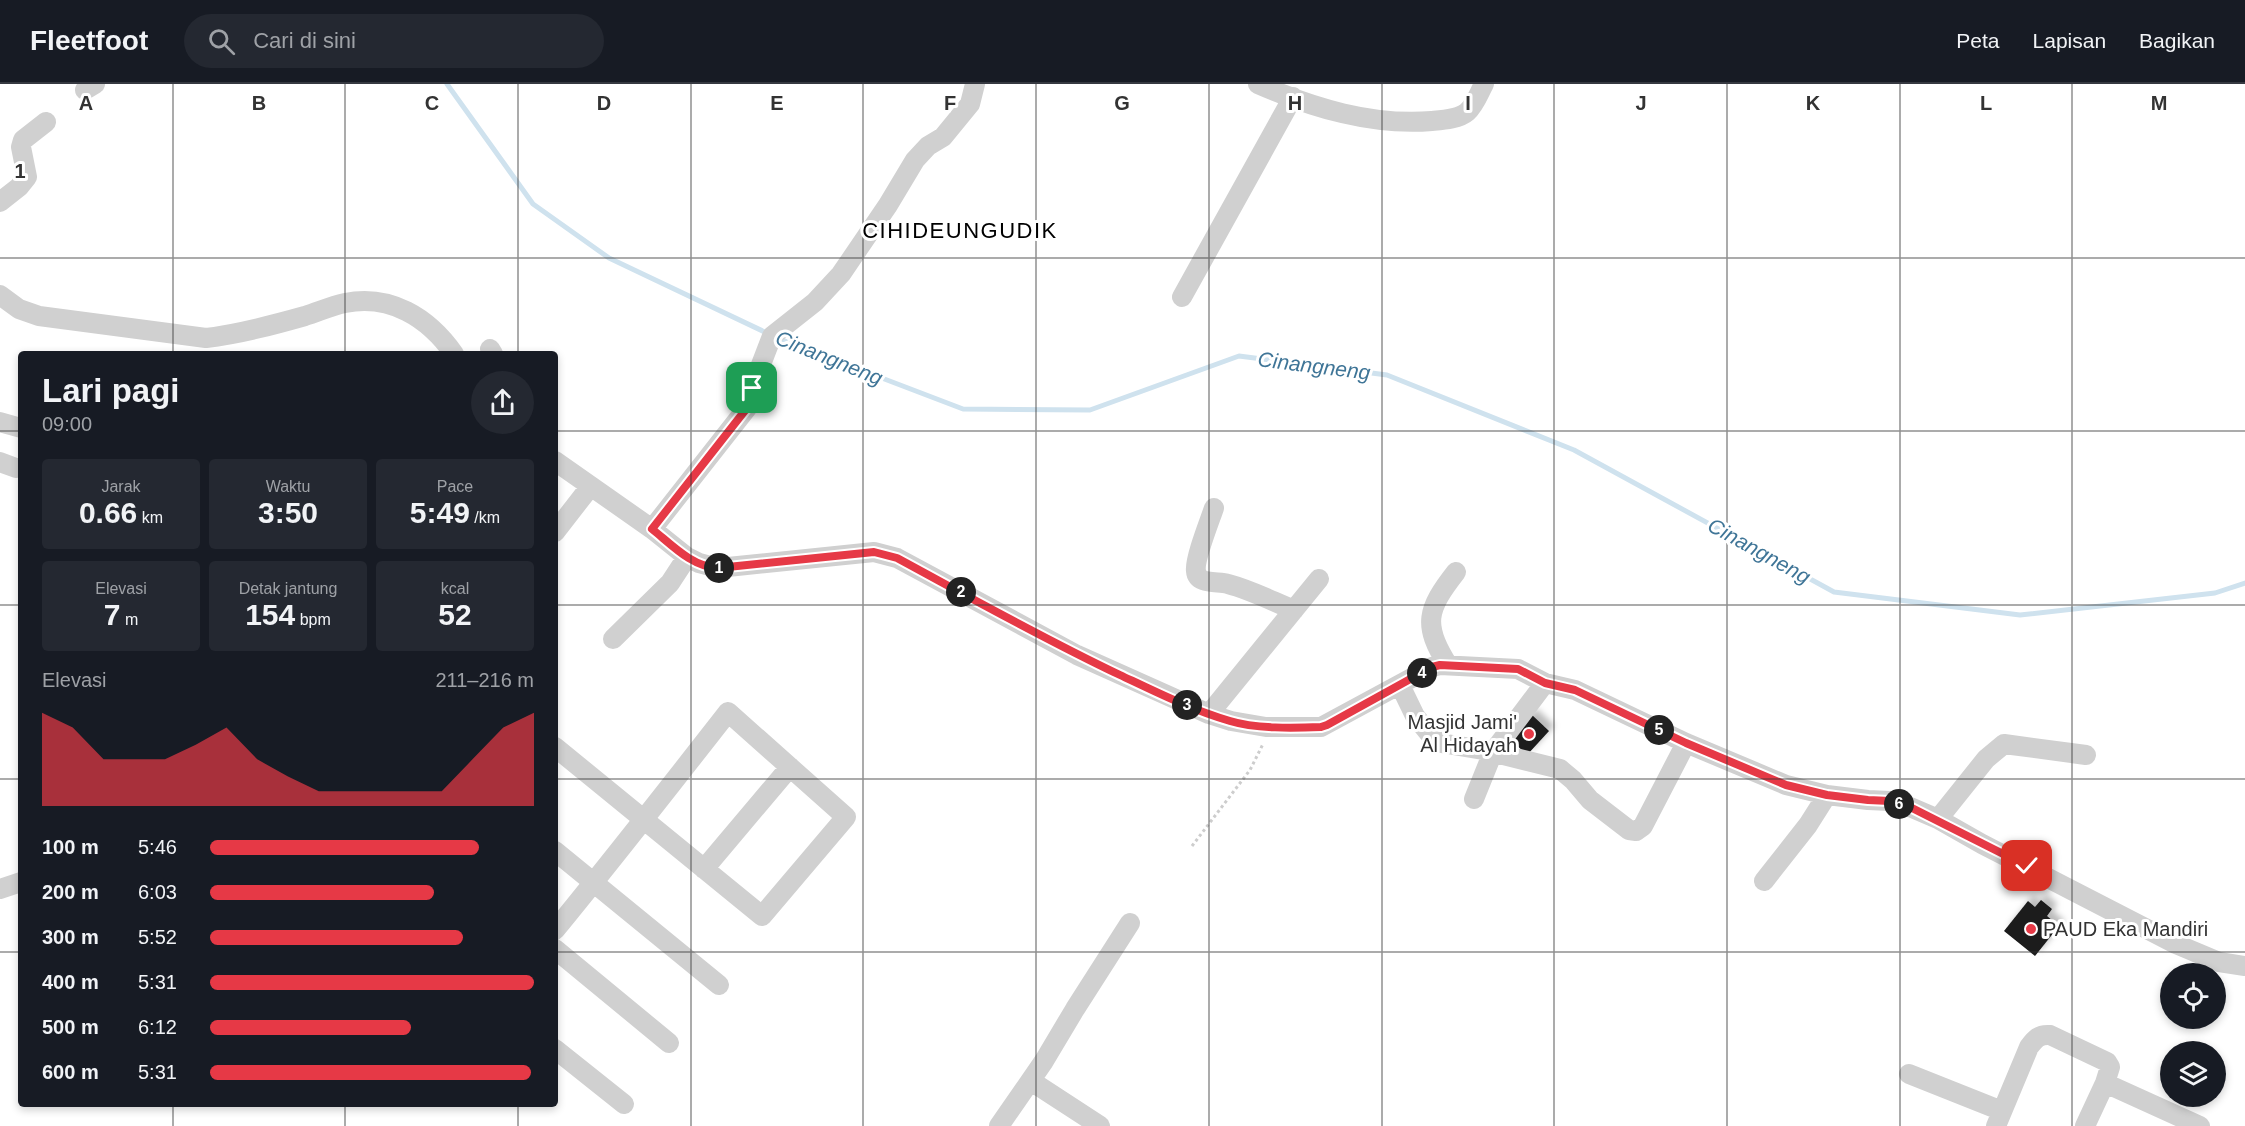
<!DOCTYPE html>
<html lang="id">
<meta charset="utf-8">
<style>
:root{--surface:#171b24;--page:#242831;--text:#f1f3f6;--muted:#9ea1a6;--line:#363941;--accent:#e63946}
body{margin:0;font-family:Arial,sans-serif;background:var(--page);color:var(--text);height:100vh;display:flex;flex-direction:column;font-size:22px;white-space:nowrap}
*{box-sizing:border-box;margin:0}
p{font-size:20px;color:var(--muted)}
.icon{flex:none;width:33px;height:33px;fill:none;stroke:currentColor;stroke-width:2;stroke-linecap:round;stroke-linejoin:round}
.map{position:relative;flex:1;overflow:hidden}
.panel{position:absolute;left:18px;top:267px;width:540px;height:756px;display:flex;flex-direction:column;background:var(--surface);border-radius:6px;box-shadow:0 3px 9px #0003}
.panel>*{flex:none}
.buttons{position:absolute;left:2160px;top:879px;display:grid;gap:12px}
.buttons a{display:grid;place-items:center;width:66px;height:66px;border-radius:50%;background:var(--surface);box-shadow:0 3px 9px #0003;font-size:30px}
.pin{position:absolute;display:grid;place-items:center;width:51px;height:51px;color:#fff;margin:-26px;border-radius:12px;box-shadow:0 3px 9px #0006}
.km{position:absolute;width:30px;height:30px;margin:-15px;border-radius:50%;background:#222;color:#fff;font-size:16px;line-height:30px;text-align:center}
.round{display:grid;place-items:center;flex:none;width:63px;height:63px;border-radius:32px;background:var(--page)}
.head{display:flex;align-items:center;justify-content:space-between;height:102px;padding:0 24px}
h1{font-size:33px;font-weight:800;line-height:45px}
.stats{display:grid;grid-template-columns:repeat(3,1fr);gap:9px;height:102px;padding:6px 24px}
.stats div{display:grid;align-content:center;border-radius:6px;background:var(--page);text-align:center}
.stats b{font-size:30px;font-weight:800}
.stats small{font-size:16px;font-weight:400}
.stats p{font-size:16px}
.chart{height:168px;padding:12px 24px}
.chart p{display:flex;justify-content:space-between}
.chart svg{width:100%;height:108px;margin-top:6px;fill:var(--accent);opacity:.7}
ul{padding:0 24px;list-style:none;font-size:20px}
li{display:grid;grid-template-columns:96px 72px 1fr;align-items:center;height:45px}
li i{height:15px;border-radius:8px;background:var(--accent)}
header{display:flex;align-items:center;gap:36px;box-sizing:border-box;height:84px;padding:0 30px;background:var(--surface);border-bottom:2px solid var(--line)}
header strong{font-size:28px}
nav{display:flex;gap:33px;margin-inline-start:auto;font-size:21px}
.search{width:420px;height:54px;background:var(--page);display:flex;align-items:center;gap:15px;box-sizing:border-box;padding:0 21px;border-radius:33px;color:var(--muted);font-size:22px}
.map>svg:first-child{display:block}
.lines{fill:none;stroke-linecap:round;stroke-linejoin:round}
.stream{stroke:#cfe2ee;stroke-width:5}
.building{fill:#1a1a1a;filter:url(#shadow)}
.path{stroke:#cdcdcd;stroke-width:3;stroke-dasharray:3 3;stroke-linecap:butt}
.street{stroke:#d0d0d0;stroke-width:20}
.route-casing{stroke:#fff;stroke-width:12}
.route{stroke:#e63946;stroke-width:8}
.grid{fill:none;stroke:#333;stroke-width:1.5;stroke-opacity:0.55}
.poi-dot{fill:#e63946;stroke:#fff;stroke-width:2}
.labels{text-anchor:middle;stroke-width:6;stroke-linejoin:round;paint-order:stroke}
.poi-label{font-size:20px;fill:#333;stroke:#fff;text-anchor:end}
.water-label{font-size:21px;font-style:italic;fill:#3f7597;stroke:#fff}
.quarter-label{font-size:22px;letter-spacing:1.5px;fill:#000;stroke:#fff}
.grid-label{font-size:20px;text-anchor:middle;font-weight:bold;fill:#333;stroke:#fff;stroke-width:6;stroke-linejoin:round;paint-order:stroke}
</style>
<header>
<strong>Fleetfoot</strong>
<div class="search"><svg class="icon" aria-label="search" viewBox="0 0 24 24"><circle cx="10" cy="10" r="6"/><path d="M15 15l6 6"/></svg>Cari di sini</div>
<nav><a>Peta</a><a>Lapisan</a><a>Bagikan</a></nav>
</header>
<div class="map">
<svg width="2245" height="1042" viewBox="0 0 2245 1042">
<defs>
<filter id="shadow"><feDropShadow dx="5.5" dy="-5.5" stdDeviation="3" flood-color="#0004"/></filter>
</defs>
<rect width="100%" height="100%" fill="#fff"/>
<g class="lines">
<path class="stream" d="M447 0 533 120 609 174 769 250
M777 254 963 325 1090 326 1239 272 1387 291 1574 366 1834 508 2020 531 2215 509 2245 499"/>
</g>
<path class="building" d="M1531 630 1549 647 1527 671 1509 654Z
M2041 816 2052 825 2047 832 2059 842 2035 872 2004 847 2028 817 2035 823Z"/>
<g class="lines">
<path class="path" d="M1192 762 1250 686 1263 660"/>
<path class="street" d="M1258 0C1313 24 1372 42 1432 37 1443 36 1459 35 1467 28 1475 21 1479 9 1484 0
M85 6 95 0
M0 118 19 103 27 93 21 63 23 56 46 38
M0 211 19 225 39 232 206 254C240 250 273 241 305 232 318 228 331 222 345 219 390 210 428 233 454 270
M1182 213 1293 13
M490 265 493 270
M0 338 21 344
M555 377 652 445 687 473 699 479 718 484 874 468 897 474 1077 571 1209 630 1231 637 1266 643H1321L1432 583 1440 581 1518 585 1545 599 1575 606 1686 659 1786 701 1827 711 1868 716 1890 717 1910 723 1938 735 1982 760 2176 860 2219 878 2245 882
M0 378 16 384
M1214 424C1210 436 1194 476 1196 487 1197 501 1218 497 1228 500 1251 506 1272 517 1294 526
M652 445 747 324 752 304 772 252 815 218 841 190 888 121 915 76 928 62 943 53 970 20 975 0
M555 448 590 403
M613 555 670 499 687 473
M1448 581C1422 541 1427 525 1456 488
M1400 601 1415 632 1432 653 1441 659 1483 666 1560 685 1573 696 1590 716 1629 746 1636 747 1643 742 1686 659
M1209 630 1319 495
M555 663 762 832 846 733 728 628C671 701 614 774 555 846
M1474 715 1493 668 1545 599
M1938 735 1986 675 2004 660 2086 671
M555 767 719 901
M704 785 790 683
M1764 797 1808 741 1827 711
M0 805 21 798
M555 865 669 959
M555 965 624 1020
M1909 990 2002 1027
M1031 997 1100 1042
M999 1042 1044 977 1075 925 1130 839
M1996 1042 2029 963C2035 955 2039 950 2050 951L2107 978 2110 983 2105 999
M2085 1042 2105 999 2200 1042"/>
</g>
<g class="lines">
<g class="route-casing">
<path id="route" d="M752 304 747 324 652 445C672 461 692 483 718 484L874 468 897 474C971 514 1044 555 1120 591 1156 608 1192 626 1230 637 1256 645 1294 644 1321 643L1327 641 1432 583 1440 581 1518 585 1545 599 1575 606 1686 659 1786 701 1827 711 1868 716 1890 717 1910 723 2027 782"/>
</g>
<use href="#route" class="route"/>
</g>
<path class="grid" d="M173 0V270M345 0V270M518 0V270M691 0V1042M863 0V1042M1036 0V1042M1209 0V1042M1382 0V1042M1554 0V1042M1727 0V1042M1900 0V1042M2072 0V1042M0 174H2245M0 347H21M555 347H2245M0 521H21M555 521H2245M0 695H21M555 695H2245M0 868H21M555 868H2245M173 1020V1042M345 1020V1042M518 1020V1042"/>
<g class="poi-dot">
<circle cx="1529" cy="650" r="6"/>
<circle cx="2031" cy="845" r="6"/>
</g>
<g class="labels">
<g class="poi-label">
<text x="1517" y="645">Masjid Jami'<tspan x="1517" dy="23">Al Hidayah</tspan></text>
<text x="2043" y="852" text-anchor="start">PAUD Eka Mandiri</text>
</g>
<g class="water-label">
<text transform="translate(829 274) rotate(22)" y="7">Cinangneng</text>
<text transform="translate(1314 282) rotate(7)" y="7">Cinangneng</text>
<text transform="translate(1759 467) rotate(29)" y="7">Cinangneng</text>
</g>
<g class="quarter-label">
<text x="960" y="154">CIHIDEUNGUDIK</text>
</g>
</g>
<g class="grid-label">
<text x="86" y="26">A</text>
<text x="259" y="26">B</text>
<text x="432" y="26">C</text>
<text x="604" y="26">D</text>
<text x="777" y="26">E</text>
<text x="950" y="26">F</text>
<text x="1122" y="26">G</text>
<text x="1295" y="26">H</text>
<text x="1468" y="26">I</text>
<text x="1641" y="26">J</text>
<text x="1813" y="26">K</text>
<text x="1986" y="26">L</text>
<text x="2159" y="26">M</text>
<text x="20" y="94">1</text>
</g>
</svg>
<div class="buttons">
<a><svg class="icon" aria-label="locate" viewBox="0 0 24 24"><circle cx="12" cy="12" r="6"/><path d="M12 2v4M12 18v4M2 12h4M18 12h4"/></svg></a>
<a><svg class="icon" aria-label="layers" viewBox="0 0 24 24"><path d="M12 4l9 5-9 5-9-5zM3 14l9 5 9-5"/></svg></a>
</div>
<div class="pin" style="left:752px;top:304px;background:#1e9e55"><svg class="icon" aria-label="arrive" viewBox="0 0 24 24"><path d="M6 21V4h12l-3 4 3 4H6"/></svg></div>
<div class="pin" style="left:2027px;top:782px;background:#d93025"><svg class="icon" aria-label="check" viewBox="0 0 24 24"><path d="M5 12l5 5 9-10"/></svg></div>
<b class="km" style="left:719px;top:484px">1</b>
<b class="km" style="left:961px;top:508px">2</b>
<b class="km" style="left:1187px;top:621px">3</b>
<b class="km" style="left:1422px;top:589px">4</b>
<b class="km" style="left:1659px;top:646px">5</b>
<b class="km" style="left:1899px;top:720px">6</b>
<section class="panel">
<div class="head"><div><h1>Lari pagi</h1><p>09:00</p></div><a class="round"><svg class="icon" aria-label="share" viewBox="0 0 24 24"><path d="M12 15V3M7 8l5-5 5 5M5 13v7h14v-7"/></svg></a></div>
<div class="stats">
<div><p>Jarak</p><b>0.66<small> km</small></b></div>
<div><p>Waktu</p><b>3:50</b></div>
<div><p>Pace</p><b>5:49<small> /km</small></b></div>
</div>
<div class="stats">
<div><p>Elevasi</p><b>7<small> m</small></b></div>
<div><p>Detak jantung</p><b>154<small> bpm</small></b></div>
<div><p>kcal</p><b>52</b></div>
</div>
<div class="chart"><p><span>Elevasi</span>211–216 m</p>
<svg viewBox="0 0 160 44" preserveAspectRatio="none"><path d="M0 44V6L10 12L20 25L30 25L40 25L50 19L60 12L70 25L80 32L90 38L100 38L110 38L120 38L130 38L140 25L150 12L160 6V44z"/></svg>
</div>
<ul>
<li><b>100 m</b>5:46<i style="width:83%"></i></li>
<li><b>200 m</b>6:03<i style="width:69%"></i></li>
<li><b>300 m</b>5:52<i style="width:78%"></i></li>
<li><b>400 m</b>5:31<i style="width:100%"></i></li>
<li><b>500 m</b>6:12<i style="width:62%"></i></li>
<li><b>600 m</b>5:31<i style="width:99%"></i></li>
</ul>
</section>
</div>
